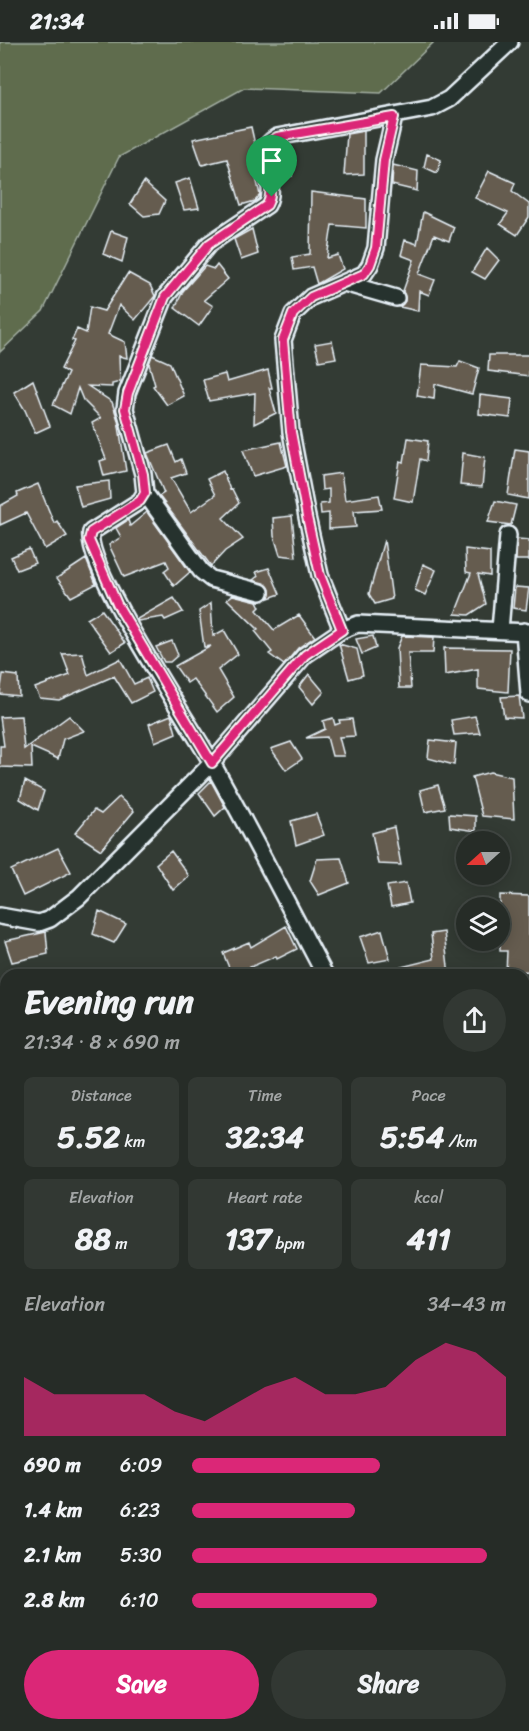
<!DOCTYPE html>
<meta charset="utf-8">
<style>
:root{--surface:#262c27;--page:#323833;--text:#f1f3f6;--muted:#a4a7a7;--line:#424844;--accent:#db2777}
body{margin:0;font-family:Sriracha,sans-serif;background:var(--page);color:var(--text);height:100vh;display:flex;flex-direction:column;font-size:22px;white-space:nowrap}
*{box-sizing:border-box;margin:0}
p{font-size:20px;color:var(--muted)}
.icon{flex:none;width:33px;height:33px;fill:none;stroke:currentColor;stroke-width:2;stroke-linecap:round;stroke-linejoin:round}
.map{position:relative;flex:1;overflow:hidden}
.panel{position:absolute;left:0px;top:927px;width:530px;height:762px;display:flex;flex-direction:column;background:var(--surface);border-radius:18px 18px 0 0;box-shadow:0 3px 15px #0003,0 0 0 2px var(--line)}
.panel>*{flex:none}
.needle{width:39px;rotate:249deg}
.tools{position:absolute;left:456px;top:789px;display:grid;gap:12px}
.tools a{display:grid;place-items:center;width:54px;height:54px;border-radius:50%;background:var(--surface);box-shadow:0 3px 15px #0003,0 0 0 2px var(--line);font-size:30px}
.pin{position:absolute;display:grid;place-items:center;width:51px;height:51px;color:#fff;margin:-62px -26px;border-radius:50% 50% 50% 0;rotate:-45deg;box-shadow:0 0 6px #0007}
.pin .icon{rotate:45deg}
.round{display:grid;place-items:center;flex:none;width:63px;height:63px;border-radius:32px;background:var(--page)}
.summary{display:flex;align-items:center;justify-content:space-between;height:102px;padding:0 24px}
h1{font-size:33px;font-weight:700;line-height:45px}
.stats{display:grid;grid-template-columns:repeat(3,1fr);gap:9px;height:102px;padding:6px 24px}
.stats div{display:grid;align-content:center;border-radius:9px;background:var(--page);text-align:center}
.stats b{font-size:30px;font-weight:700}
.stats small{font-size:16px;font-weight:400}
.stats p{font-size:16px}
.chart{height:168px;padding:12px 24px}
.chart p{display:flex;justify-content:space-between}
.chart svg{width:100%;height:108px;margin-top:6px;fill:var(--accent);opacity:.7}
.button{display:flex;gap:12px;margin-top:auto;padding:12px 24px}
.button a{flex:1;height:69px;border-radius:36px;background:var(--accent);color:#fff;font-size:24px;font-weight:700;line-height:69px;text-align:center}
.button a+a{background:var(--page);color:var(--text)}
ul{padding:0 24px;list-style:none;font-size:20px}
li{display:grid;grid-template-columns:96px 72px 1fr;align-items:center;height:45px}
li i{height:15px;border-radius:8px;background:var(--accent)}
.status{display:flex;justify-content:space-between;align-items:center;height:42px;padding:0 30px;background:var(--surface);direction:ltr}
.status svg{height:16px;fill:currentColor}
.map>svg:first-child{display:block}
.green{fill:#5e6c4d;stroke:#a3aea2;stroke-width:1.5}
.building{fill:#655b4f;stroke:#e8f1f8;stroke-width:1.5}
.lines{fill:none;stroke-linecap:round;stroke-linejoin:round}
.street-casing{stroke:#e8f1f8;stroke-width:20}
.street{stroke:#26332d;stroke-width:15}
.route-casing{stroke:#fff;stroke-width:12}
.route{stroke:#db2777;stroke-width:8}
</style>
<div class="status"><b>21:34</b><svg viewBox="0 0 49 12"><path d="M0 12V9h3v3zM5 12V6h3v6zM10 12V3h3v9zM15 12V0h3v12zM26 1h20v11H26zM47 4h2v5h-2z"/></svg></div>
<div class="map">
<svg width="529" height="1689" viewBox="0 0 529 1689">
<rect width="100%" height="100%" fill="#333b34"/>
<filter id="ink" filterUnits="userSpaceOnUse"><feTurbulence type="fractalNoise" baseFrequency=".0167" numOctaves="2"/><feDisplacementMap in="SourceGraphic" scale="12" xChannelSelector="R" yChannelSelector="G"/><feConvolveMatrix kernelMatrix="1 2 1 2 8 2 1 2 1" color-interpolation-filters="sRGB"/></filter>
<g filter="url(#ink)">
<path class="green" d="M0 0H434L381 51 244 46 119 115 43 269 0 310Z"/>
<path class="building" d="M251 85 256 107 250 109 260 153 255 159 241 163 227 117 202 123 193 97Z
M364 89V132L344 133 347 92Z
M427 112 441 118 437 131 424 125Z
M279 120 292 122V134L278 135Z
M393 123 418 129 417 149 392 143Z
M489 129 515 141 512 149 529 162V175L517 193 500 182 508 171 475 156Z
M190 136 199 166 184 168 175 141Z
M144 140 165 159 159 172 144 174 130 162Z
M311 150 366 157V186L332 183 327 216 338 213 343 227 317 242 312 225 294 228 292 215 310 212Z
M423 170 454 185 449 199 434 193 419 232 435 238 429 253 419 249 418 269 400 265 405 259 403 249 414 218 401 213 405 198 417 202Z
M252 187 258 212 241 218 234 197Z
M111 189 128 195 122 220 103 212Z
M487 206 499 218 485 237 472 230Z
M217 223 228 237 204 258 213 264 199 284 175 266 183 249 205 224 214 227Z
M128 231 150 243 155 254 135 278 119 263 108 292 125 300 127 316 119 314 120 340 112 342V345L88 344 112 360 118 378 126 429 104 434 100 419 106 417 92 381 101 376 83 358 78 346 70 372 53 363 68 331 61 327 75 299 72 298 77 287 86 291 90 265 104 269Z
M332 299 336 316 319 319 315 302Z
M152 313 170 321 184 354 167 363 153 344 155 343 149 322Z
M489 313H529V334L488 329Z
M460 319 479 326 472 352 435 342 434 357 417 354 421 323 457 325Z
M268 328 272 346H269L276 371 254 382 255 351 209 359 203 338 225 332 227 340Z
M33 338 50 384 35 391 25 368 14 350Z
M480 353 512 357 510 376 479 372Z
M408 396 428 399 426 419 420 417 413 460 394 456 400 419 404 420Z
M281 400 287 424 253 434 243 408Z
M169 403 176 420 181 417 186 431 171 436 191 470 215 453 207 437 223 429 230 448 232 447 239 461 223 476 243 497 225 509 211 524 159 454 164 451 147 411Z
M515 407 529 409V457L508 453Z
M463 411 485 415 482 445 460 443Z
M341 431 345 458 379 453 382 467 354 469 356 485 329 487V471L321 472 320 462 329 461V447L322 448 321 434Z
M109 439 110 457 81 465 75 443Z
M38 442 54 481 57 479 67 494 45 507 26 471 0 483V464L18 454 17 451Z
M495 459 516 463 511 483 488 480Z
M147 470 190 530 174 544 164 529 169 525 166 519 124 535 109 503 121 495 116 486 128 478 130 484Z
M292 474 296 515 280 513 274 494 273 476Z
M517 497 529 498V518H516Z
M384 498 392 557 375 562 369 552Z
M29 507 35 521 17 528 11 515Z
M465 507 490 510V534L478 532 486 562 469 573 455 572 471 531 466 530Z
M86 517 96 542 71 555 57 536Z
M423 522 436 528 425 553 415 548Z
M269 526 280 552 269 556 270 548 268 544 253 538 258 534 256 530Z
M515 545 529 546 526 568 513 566Z
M233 553 257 559 260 565 257 568 274 588 299 573 315 595 298 606 284 623 269 612 272 610 255 589 258 587 227 557Z
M174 556 183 570 165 578 163 575 138 579 137 577Z
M211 561 213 594 224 588 238 612 218 628 234 655 217 670 193 637 187 641 175 624 211 604 204 605 199 569Z
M102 568 125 601 111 610 87 577Z
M373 594 376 606 362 612 356 597Z
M402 594 434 595 433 611H408L411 646H399L397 606Z
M172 599 178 613 170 620H164L156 605Z
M339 602 357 607 363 633 349 637Z
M444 606 510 607 508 650 478 647V627L445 633Z
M82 611 88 633 120 617 134 642 147 636 153 650 131 661 114 634 59 658 40 656 35 646 70 633 62 612Z
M3 632 18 634 19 654 0 652Z
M309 632 324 650 313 662 299 645Z
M519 654 522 676 504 675 501 655Z
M171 673 176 691 155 700 149 682Z
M21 674 24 707 69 674 84 689 63 697 58 717 31 705 32 726 0 725V704H4L0 675Z
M475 674 480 691 454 693 451 678Z
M333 676 335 683 340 681 339 678 352 677 355 694 339 695 344 714H332L327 695 306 696 325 687 323 679Z
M430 698 456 701 454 723 428 716Z
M291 700 302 717 286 728 271 707Z
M490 730 512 735 514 777 482 774 472 735Z
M25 739 44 749 38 768 20 757Z
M211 739 225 765 215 774 199 751Z
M438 743 445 766 425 770 420 748Z
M119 755 134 769 101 808 75 791 94 768 101 772Z
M316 772 324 793 296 803 291 779Z
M449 772 476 774V789L450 785Z
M394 785 401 823 378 822 372 791Z
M58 806 71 830 23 854 11 828Z
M171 809 189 834 173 848 156 822Z
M341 816 349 841 319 853 310 839 317 817Z
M406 841 410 861 391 865 387 844Z
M500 853 529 854V929L506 931 507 909H500Z
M99 869 126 882 114 901 93 892Z
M286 884 297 907 277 917 276 914 232 933 223 911 249 900 251 905Z
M382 888 390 917 369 921 360 895Z
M46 890 48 912 12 920 5 899Z
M444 890 449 933H390L389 928 434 917 431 892Z"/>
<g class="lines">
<g class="street-casing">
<path id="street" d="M344 241 396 256
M145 451 201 529 211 537 261 550
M342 588 320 533 307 475 291 390 283 298 293 272 311 255 364 232 370 223 376 206 384 118 394 75
M500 588 508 493
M524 589 529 652
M0 874 39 881 50 877 79 855 212 721 305 613 342 588 358 582 529 590
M325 933C288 863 252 792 213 723 191 683 84 525 91 490L140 459 145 451 143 432 125 367 127 351 165 255 209 202 267 163C280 139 248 111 277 95L432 66 449 57 510 0
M0 1052H6
M524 1135 529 1134
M0 1254 6 1255
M524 1260 529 1258
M524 1454 529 1452
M524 1505 529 1502
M0 1512 6 1516
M12 1683 16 1689
M412 1683V1689
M223 1689 225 1683"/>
</g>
<use href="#street" class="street"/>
</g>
</g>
<g class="lines" filter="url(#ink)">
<g class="route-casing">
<path id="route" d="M394 75 384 118 376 206 370 223 364 232 311 255 293 272 283 298 291 390 307 475 320 533 342 588 305 613 212 721 117 562 89 498 91 490 140 459 145 451 143 432 125 367 128 351 165 255 209 202 267 163C280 139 248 111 277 95Z"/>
</g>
<use href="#route" class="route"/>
</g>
</svg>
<div class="tools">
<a><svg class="needle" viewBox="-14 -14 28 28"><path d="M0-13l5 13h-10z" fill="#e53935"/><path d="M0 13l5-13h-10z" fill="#a4a7a7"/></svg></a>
<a><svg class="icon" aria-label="layers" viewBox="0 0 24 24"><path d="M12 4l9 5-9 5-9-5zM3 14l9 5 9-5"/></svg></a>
</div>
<div class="pin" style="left:272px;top:155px;background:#1e9e55"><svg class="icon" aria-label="arrive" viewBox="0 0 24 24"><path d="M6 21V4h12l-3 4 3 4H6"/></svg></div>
<section class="panel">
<div class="summary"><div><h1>Evening run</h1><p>21:34 · 8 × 690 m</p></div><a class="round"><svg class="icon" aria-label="share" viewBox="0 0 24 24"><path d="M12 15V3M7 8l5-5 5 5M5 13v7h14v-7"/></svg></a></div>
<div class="stats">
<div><p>Distance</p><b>5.52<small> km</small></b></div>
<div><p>Time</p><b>32:34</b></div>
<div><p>Pace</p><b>5:54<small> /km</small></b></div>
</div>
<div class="stats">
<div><p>Elevation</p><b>88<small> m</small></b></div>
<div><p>Heart rate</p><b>137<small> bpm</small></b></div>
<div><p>kcal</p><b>411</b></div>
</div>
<div class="chart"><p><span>Elevation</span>34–43 m</p>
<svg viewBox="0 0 160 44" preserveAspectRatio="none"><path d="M0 44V20L10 27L20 27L30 27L40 27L50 34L60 38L70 31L80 24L90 20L100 27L110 27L120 24L130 13L140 6L150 10L160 20V44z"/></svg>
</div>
<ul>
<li><b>690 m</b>6:09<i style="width:60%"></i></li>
<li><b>1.4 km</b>6:23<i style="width:52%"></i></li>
<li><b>2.1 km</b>5:30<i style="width:94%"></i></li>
<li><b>2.8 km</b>6:10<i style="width:59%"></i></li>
</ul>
<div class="button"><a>Save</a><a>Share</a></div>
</section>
</div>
